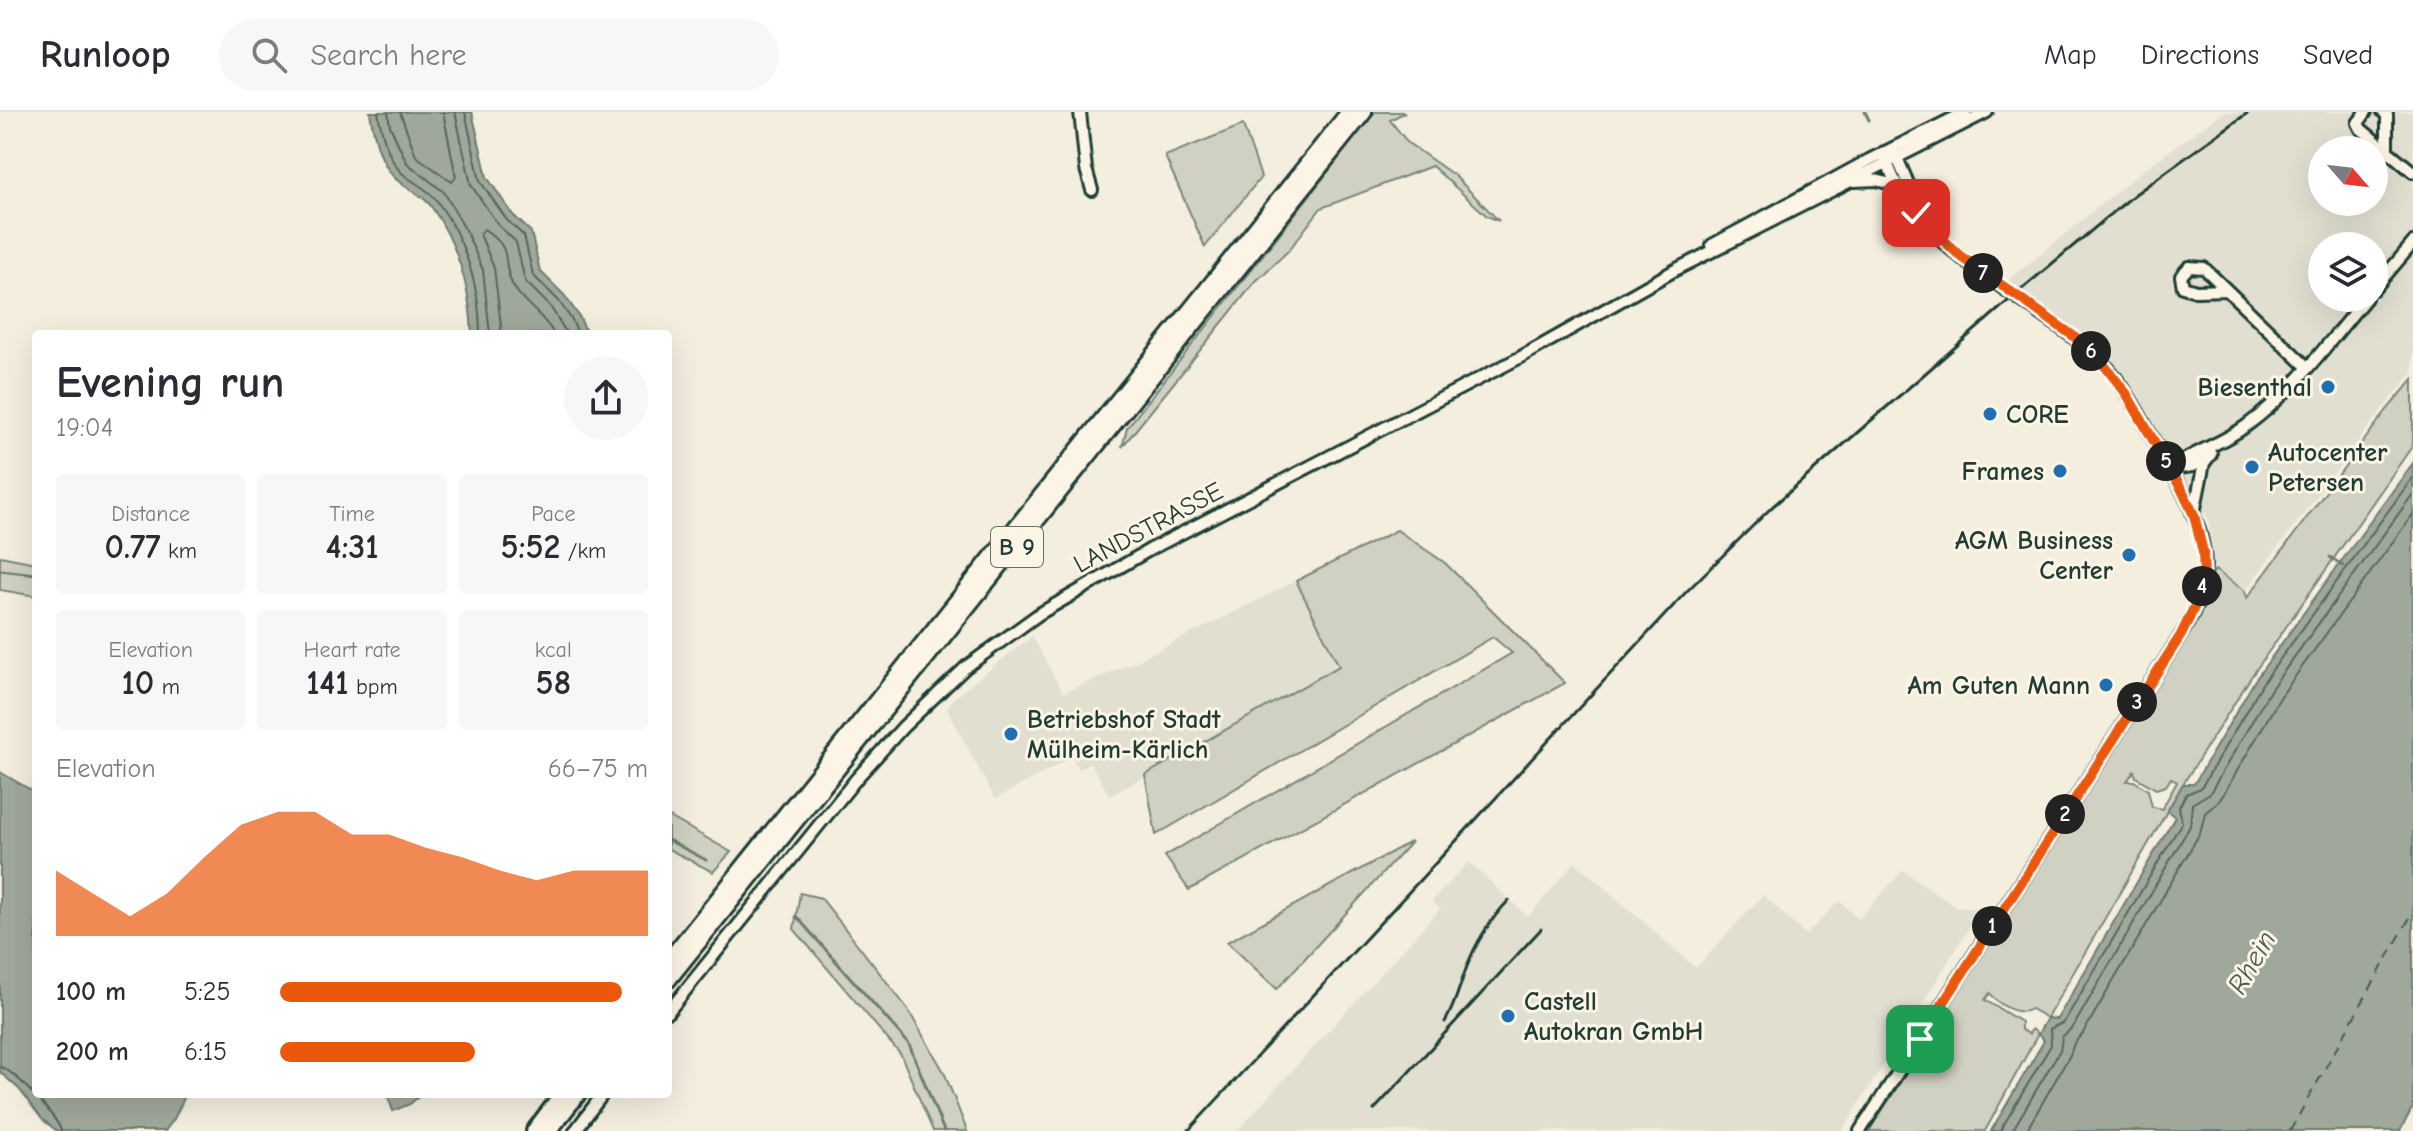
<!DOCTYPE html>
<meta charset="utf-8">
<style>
:root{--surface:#fff;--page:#f7f7f7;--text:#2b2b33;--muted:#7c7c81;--line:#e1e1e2;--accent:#ea580c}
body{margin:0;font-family:"Comic Neue",sans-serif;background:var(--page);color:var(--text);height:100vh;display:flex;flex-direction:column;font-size:30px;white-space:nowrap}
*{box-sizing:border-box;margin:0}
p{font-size:26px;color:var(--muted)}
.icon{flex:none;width:44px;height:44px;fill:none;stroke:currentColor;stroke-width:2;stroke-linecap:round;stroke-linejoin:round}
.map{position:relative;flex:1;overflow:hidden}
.drawer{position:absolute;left:32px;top:218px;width:640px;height:768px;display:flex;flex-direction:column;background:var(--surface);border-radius:8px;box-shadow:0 8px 32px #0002}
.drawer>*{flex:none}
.needle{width:52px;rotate:118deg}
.tools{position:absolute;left:2308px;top:24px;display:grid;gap:16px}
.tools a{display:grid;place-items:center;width:80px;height:80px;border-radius:50%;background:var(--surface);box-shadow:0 8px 32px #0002;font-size:40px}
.pin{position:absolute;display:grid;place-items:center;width:68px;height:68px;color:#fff;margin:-34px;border-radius:16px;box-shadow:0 4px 12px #0006}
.km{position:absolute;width:40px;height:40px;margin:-20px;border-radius:50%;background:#222;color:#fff;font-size:22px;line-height:40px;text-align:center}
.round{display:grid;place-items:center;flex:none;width:84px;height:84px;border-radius:42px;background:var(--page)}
.head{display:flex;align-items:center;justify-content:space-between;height:136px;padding:0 24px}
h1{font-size:44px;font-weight:600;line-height:60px}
.figures{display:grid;grid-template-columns:repeat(3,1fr);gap:12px;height:136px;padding:8px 24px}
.figures div{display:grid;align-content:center;border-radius:8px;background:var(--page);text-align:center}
.figures b{font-size:34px;font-weight:600}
.figures small{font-size:22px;font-weight:400}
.figures p{font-size:22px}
.chart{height:224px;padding:16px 24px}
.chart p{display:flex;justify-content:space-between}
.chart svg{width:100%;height:144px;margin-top:8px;fill:var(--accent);opacity:.7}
ul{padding:0 24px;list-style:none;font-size:26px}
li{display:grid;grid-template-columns:128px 96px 1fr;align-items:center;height:60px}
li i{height:20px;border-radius:10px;background:var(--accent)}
header{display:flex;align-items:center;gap:48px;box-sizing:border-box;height:112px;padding:0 40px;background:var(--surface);border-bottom:2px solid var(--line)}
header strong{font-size:38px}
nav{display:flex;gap:44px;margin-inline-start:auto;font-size:28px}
.search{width:560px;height:72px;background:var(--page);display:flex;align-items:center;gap:20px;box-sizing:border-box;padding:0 28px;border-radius:44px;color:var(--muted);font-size:30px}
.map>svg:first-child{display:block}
.built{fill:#e1dfd0;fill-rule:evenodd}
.green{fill:#d0d1c2;stroke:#78877b;stroke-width:2;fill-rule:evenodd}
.water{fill:#a0a89b;stroke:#6c7d72;stroke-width:2}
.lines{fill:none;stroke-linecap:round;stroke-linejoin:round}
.shore{stroke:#53685d;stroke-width:2}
.stream{stroke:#6c7d72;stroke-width:3}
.ferry{stroke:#465d53;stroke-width:2;stroke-dasharray:10 8;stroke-linecap:butt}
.minor-casing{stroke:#1f3d34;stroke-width:16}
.highway-casing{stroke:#1f3d34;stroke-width:20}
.minor{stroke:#fcf5e5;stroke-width:10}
.highway{stroke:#fcf5e5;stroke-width:14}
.rail{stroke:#1f3d34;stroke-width:3}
.route-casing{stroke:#fff;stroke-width:16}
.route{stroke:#ea580c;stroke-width:10}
.poi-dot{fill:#1f6fb2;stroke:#fcf5e5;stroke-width:3}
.labels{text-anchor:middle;stroke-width:6;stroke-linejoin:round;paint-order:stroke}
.shield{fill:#fcf5e5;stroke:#617469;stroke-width:2}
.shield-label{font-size:24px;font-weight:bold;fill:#1f3d34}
.poi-label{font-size:26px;font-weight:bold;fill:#1f3d34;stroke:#fcf5e5;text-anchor:end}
.street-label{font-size:26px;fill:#1f3d34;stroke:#fcf5e5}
.water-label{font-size:28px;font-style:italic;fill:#465d53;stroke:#fcf5e5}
</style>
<header>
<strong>Runloop</strong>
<div class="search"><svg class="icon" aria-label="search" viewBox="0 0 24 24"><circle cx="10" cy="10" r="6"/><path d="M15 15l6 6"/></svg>Search here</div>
<nav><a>Map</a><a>Directions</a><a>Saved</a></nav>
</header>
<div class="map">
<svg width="2413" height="1019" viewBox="0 0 2413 1019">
<rect width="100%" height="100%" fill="#f3eede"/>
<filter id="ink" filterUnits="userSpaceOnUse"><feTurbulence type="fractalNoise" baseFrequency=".0125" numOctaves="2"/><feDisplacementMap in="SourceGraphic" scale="16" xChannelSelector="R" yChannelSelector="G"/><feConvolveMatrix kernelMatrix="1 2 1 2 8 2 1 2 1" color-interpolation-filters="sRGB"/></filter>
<g filter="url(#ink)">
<path class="built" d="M2224 0H2413V260L2383 296 2245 479 2215 458 2208 406 2165 331 2129 276 2104 245 2076 219 2005 171 2147 55ZM2322 38H2374V90H2322ZM2322 134H2374V186H2322Z
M1296 469 1339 554 1110 684 1090 650 1079 657 1072 645 995 687 947 597 953 587 1032 524 1063 581 1137 549Z
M1469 750 1528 805 1575 750 1696 856 1763 783 1806 823 1839 789 1859 807 1903 758 1956 795 1981 797 1842 1019H1237L1440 797 1432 789Z"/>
<path class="green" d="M1375 0H1405L1390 8 1408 31 1455 64 1499 109 1487 104 1432 54 1321 96 1289 138 1255 170 1122 335 1127 316Z
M1243 13 1261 65 1205 135 1165 44Z
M2413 267V333L2251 565 2183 672 2047 906 2031 897C2018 905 1997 892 1990 881L1985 888 2021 910V918L2029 922 2032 917 2038 922 1985 1019H1869L2170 553 2203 497 2212 462 2215 458 2245 479 2247 486 2386 299ZM2134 659 2136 665 2156 677 2166 674 2171 666 2177 670 2162 697 2152 695 2148 678 2134 669H2127Z
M1397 418 1445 451 1565 571 1189 778 1165 744 1512 541 1493 525 1156 723 1145 663 1339 554 1296 469Z
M0 444 36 451V484L0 478Z
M668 704 731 740 713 760 668 737Z
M1412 729 1277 877 1227 830Z
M800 781 821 786 907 896 944 960 967 1019H933L901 943 794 817Z"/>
<path class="water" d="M370 0H472L487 65 513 103 531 120 540 159 564 183 579 204 587 222H472C470 176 458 132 431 94 422 81 403 76 393 64 379 48 373 20 370 0Z
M2413 351V995L2400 1019H1991L2044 929 2038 922 2047 906 2057 907 2175 705 2167 699 2183 672H2194L2255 568Z
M0 660 36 681V982H186L174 1007 165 1019H57L42 1007 19 977 0 960Z
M387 982H422L410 992 393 999Z"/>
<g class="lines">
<path class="shore" d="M378 0C381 18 387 43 399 58 409 70 428 75 437 89 465 127 480 175 480 222
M388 0 390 14 407 51 444 80 466 119 483 158 490 222
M400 0 416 44 452 70 456 65 443 0
M455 0 471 73 499 114 516 130 525 169 550 194 567 222
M465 0 480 69 507 108 524 124 533 163 558 188 572 208 578 222
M502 222 494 156 480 122 484 117C515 138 500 145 512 172 521 190 544 203 554 222
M0 955C13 957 60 1008 61 1019
M2000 1019 2051 933 2050 917 2064 910 2182 710 2179 695 2186 682 2201 676 2262 572 2413 365
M2012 1019 2060 938 2062 925 2073 915 2190 714 2192 692 2210 681 2271 577 2413 382
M2026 1019 2070 943 2074 931 2083 921 2200 721 2205 701 2220 688 2281 584 2413 402"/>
<path class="stream" d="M1865 0 1869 8
M2330 445 2343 454
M0 458 36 462
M668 728 706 748
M796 804 909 932 944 1019"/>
<path class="ferry" d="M2290 1019 2413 800"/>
<g class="minor-casing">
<path id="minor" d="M1080 0 1086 57 1092 78
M2366 0 2358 11 2361 17 2413 60
M2383 0 2387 3V37
M1895 41 1922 104
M1854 69 1876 68 1895 73
M1712 133 1869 48 1966 0
M2374 177 2413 131
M2226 178 2196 179 2183 175 2181 164 2189 155 2204 156 2307 255
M2170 357C2194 339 2222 332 2246 314 2293 280 2329 230 2366 186
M2173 357 2192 354 2206 345
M2194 401 2204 351 2211 342
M668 900 857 666 903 615 966 555 1039 502 1151 437 1519 246 1677 157 1987 0
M575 1019 603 982
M1860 1019 2181 523C2193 502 2205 480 2205 455 2205 438 2200 417 2193 402 2183 377 2169 355 2156 332 2138 301 2122 266 2094 242 2024 180 1910 138 1884 40"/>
</g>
<g class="highway-casing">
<path id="highway" d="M668 849 1349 0
M668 868 1364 0
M534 1019 562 982
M549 1019 578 982"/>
</g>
<use href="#minor" class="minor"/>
<use href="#highway" class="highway"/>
<path class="rail" d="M1445 910C1455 893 1459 876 1466 857 1475 832 1491 807 1509 788
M1374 998 1541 817
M1188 1019 1687 479 1772 395 2023 176 2134 83 2249 0"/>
</g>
</g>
<g class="lines" filter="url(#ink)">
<g class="route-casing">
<path id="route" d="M1916 101 1959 143 2072 223 2097 244 2126 281 2182 378 2194 403 2203 440 2204 468 2200 483 2181 523 1920 927"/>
</g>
<use href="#route" class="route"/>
</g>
<g class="poi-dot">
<circle cx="2328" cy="275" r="8"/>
<circle cx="1990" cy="302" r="8"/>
<circle cx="2252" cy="355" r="8"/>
<circle cx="2060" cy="359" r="8"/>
<circle cx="2129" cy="443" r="8"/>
<circle cx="2106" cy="573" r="8"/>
<circle cx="1011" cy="622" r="8"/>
<circle cx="1508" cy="904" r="8"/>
</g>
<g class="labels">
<rect class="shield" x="991" y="415" width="52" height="40" rx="6"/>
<g class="shield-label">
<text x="1017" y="443">B 9</text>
</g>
<g class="poi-label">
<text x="2312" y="284">Biesenthal</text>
<text x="2006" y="311" text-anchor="start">CORE</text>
<text x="2268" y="349" text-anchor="start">Autocenter<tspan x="2268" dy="30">Petersen</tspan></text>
<text x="2044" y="368">Frames</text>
<text x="2113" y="437">AGM Business<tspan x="2113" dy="30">Center</tspan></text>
<text x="2090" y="582">Am Guten Mann</text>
<text x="1027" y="616" text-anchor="start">Betriebshof Stadt<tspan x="1027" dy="30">Mülheim-Kärlich</tspan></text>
<text x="1524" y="898" text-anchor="start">Castell<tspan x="1524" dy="30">Autokran GmbH</tspan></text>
</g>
<g class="street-label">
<text transform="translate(1148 415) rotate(-28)" y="9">LANDSTRASSE</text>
</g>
<g class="water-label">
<text transform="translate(2251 850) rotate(-60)" y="10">Rhein</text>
</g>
</g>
</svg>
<div class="tools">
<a><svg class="needle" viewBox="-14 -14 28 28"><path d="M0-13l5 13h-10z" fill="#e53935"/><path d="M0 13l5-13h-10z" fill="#7c7c81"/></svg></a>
<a><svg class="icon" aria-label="layers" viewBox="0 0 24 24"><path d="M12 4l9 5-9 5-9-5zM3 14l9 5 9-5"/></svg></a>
</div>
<div class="pin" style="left:1920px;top:927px;background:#1e9e55"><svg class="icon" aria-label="arrive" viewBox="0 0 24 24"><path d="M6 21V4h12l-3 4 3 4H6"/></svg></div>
<div class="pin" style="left:1916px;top:101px;background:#d93025"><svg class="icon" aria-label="check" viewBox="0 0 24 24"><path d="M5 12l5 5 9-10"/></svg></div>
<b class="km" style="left:1992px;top:814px">1</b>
<b class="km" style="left:2065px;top:702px">2</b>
<b class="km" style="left:2137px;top:590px">3</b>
<b class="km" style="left:2202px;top:474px">4</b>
<b class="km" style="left:2166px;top:349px">5</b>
<b class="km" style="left:2091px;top:239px">6</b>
<b class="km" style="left:1983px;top:161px">7</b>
<section class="drawer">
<div class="head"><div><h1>Evening run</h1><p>19:04</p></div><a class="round"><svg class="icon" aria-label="share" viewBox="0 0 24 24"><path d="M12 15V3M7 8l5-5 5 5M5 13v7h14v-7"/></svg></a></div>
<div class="figures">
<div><p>Distance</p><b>0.77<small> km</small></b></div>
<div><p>Time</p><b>4:31</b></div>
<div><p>Pace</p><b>5:52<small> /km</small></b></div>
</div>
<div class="figures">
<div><p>Elevation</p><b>10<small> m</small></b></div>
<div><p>Heart rate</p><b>141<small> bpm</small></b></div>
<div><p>kcal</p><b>58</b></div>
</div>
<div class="chart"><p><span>Elevation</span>66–75 m</p>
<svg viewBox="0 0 160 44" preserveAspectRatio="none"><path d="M0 44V24L10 31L20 38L30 31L40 20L50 10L60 6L70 6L80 13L90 13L100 17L110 20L120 24L130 27L140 24L150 24L160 24V44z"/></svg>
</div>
<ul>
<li><b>100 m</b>5:25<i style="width:93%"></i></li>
<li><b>200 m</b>6:15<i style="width:53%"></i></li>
</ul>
</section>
</div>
